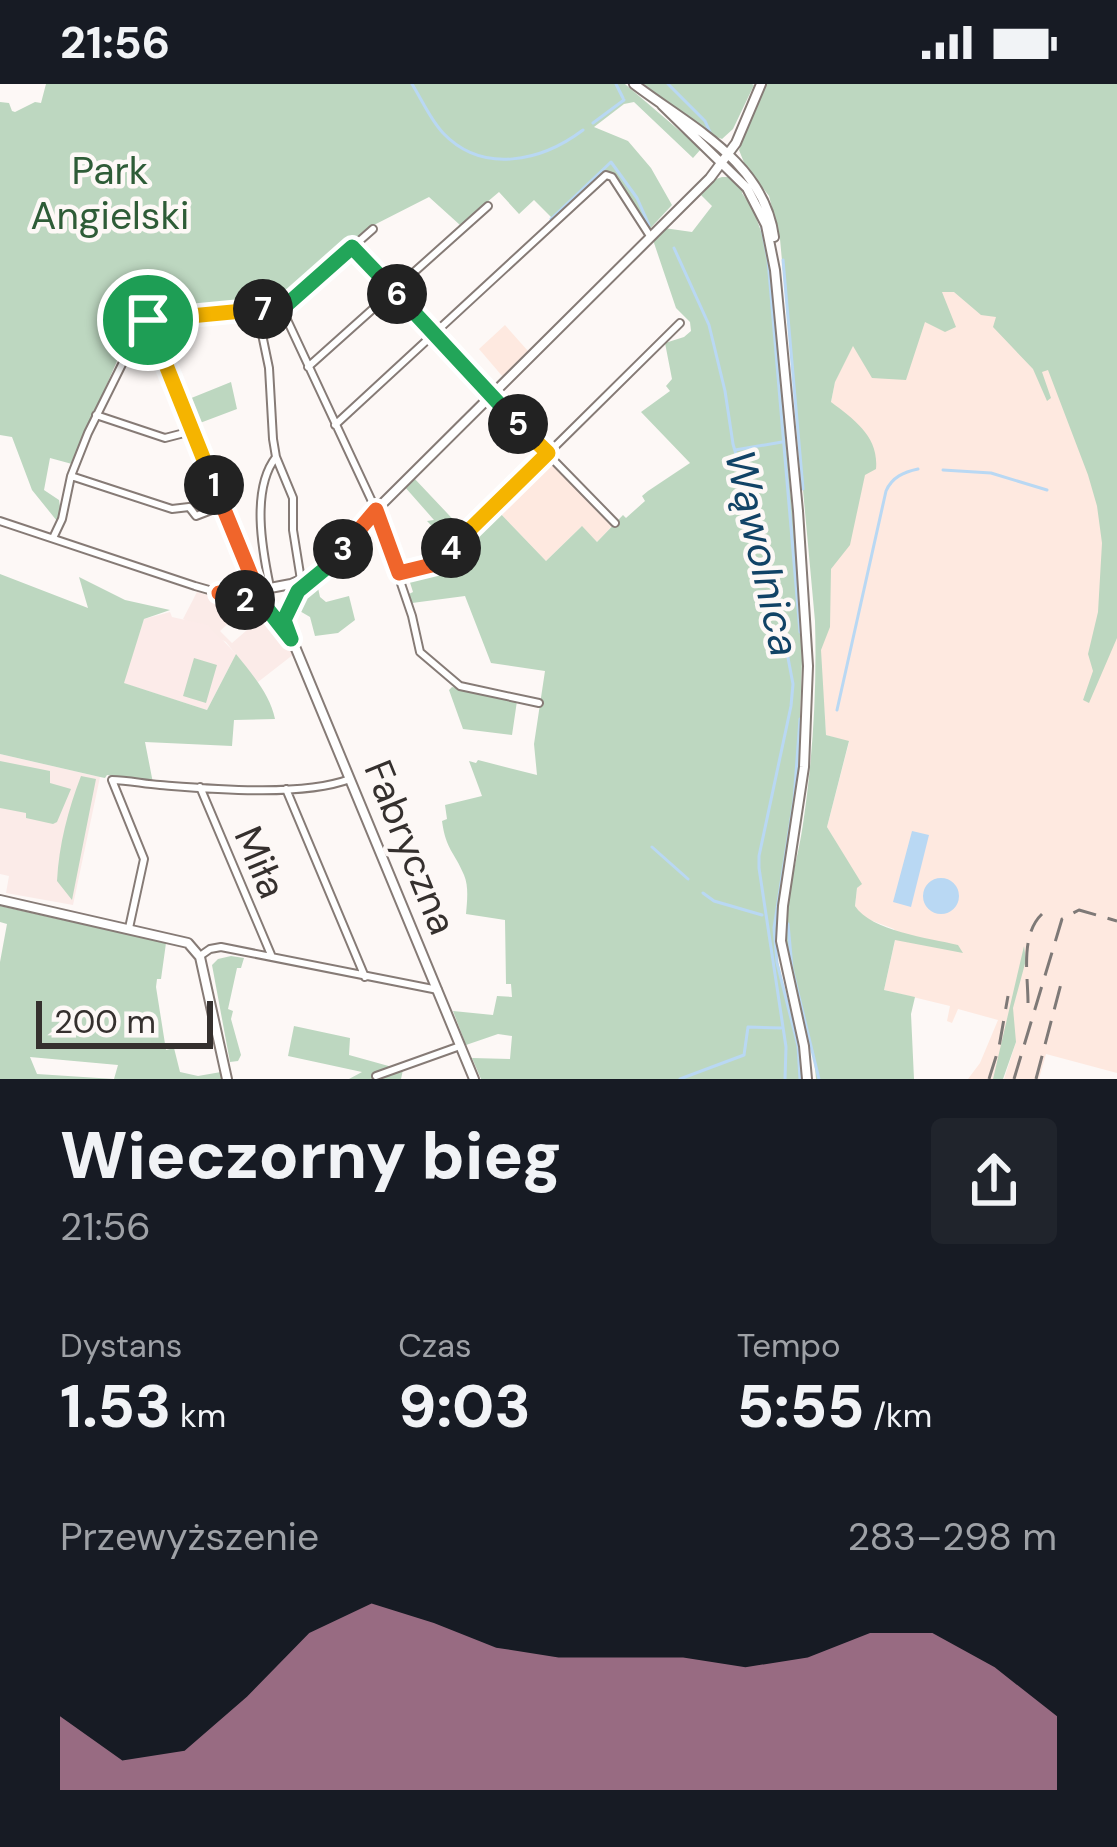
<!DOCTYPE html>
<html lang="pl">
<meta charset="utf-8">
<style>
:root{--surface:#171b24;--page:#20242c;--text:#f1f3f6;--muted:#9ea1a6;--accent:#cf8eab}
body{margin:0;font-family:"DM Sans",sans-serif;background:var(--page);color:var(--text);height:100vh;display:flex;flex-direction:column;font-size:45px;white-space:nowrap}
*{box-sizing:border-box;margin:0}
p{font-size:39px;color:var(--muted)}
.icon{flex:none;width:66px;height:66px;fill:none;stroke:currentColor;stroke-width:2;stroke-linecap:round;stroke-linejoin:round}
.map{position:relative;height:995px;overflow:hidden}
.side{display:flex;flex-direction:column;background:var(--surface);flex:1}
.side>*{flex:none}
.scale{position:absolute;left:36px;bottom:30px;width:177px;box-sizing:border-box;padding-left:12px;border:6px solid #35302e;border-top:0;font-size:33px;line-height:42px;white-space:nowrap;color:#35302e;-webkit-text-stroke:9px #fdf8f6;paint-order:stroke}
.pin{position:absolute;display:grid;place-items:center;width:102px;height:102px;color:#fff;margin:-51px;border:6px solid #fff;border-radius:50%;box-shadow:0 3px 12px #0007}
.km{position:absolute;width:60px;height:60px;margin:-30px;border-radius:50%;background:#222;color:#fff;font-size:33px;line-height:60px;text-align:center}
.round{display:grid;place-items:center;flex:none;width:126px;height:126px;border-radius:12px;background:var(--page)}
.head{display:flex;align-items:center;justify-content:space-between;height:204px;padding:0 60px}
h1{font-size:66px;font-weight:800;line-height:90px}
.stats{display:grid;grid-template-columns:repeat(3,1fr);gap:18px;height:204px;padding:12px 60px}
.stats div{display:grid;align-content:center}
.stats b{font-size:60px;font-weight:800}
.stats small{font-size:33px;font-weight:400}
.stats p{font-size:33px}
.chart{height:336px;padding:24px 60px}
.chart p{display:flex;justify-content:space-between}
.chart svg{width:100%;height:216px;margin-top:12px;fill:var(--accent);opacity:.7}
.status{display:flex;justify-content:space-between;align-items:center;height:84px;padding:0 60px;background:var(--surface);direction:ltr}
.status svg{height:33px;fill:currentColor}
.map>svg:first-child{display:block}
.commercial{fill:#fbebe8}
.built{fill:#fee9e0}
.education{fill:#fcebe9}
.green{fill:#bdd7c0;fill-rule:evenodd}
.water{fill:#b9d8f3}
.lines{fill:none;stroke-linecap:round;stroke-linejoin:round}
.stream{stroke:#b9d8f3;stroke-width:3}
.street-casing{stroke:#867b76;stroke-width:10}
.secondary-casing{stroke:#867b76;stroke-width:12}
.street{stroke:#fff;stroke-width:6}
.secondary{stroke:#fff;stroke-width:8}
.rail{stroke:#7e7977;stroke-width:3;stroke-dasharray:24 12;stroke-linecap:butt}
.split-1-casing{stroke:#fff;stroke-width:24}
.split-2-casing{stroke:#fff;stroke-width:24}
.split-3-casing{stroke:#fff;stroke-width:24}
.split-4-casing{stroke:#fff;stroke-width:24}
.split-5-casing{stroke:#fff;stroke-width:24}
.split-6-casing{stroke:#fff;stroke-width:24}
.split-7-casing{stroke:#fff;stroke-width:24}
.split-8-casing{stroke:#fff;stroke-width:24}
.split-1{stroke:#f5b400;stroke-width:15}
.split-2{stroke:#f0652b;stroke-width:15}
.split-3{stroke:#22a559;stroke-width:15}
.split-4{stroke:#f0652b;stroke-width:15}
.split-5{stroke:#f5b400;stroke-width:15}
.split-6{stroke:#22a559;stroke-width:15}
.split-7{stroke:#22a559;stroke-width:15}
.split-8{stroke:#f5b400;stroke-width:15}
.labels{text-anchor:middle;stroke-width:9;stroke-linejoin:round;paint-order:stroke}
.park-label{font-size:39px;fill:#2e5c37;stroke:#fdf8f6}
.street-label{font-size:39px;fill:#35302e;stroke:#fdf8f6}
.water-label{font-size:42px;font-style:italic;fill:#114366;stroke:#fdf8f6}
</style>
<div class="status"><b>21:56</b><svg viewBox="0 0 49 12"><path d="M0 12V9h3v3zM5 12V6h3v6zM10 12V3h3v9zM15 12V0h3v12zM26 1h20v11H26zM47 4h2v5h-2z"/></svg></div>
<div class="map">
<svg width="1117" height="995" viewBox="0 0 1117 995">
<rect width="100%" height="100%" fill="#fdf8f6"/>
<path class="commercial" d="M197 508 247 522 220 547 232 559 262 533 267 535 294 570 258 598 226 558 183 535Z
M0 670 100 693 73 821 6 809 9 792 0 790Z"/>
<path class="built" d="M914 172 997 232 1117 357V989L1046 970 1039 995H1004L1016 958 1008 938 993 995H968L980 979 998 936 958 925 952 939 947 937 950 922 884 906 896 852 894 845 862 833 855 822 857 804 861 800 827 743 849 658 826 651 815 502 824 356 835 297 853 261Z
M505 241 528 267 503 293 479 265Z
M549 374 613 441 597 458 581 443 546 477 497 426Z"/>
<path class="education" d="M170 528 172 533 208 541 236 570 207 626 123 599 144 535Z"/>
<path class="green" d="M46 0H625L701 65 693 74 634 18 624 20 594 43 628 57 651 84 672 121 645 150 608 92 555 137 534 116 519 130 499 108 460 141 429 113 372 142 282 221 140 235 117 277 72 380 50 374 44 406 59 416 61 428 57 437 32 406 12 353 0 351V18L9 19 12 27 15 28 35 18 41 19Z
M644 0H752L754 1 733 45 722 55C693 45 669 19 644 0Z
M765 0H1117V554L1089 619 1083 616 1093 587 1088 570 1098 528 1102 459 1097 422 1088 391 1048 286 1042 288 1051 314 1047 317 1033 285 993 243 996 233 981 231 954 208H942L956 243 945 248 925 238 906 296 872 294 853 262 835 298 831 318C855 336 879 353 876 385L865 391 850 461 831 485 830 543 821 566 826 651 849 657 827 743 862 800 857 804 855 822C871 847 929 854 958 861L963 869 895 856 884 906 915 913 911 930 914 995H816C813 946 787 900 786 850 785 813 798 776 803 740 813 673 817 604 815 537L780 155 769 112 745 81 739 66Z
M722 93H730L744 106 742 109 753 125 768 167 797 478 802 577 798 690 777 831 776 856 778 878 801 970V995H481L472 974 510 975 512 952 498 950 466 961 453 927 493 931 497 912 512 913 511 900H506L505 836 466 830C467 817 469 803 464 791 454 767 446 766 442 737L447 735 445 721 482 712 469 677 476 679 478 676 537 691 534 660 545 587 491 579 465 512 412 519 409 510 413 508 407 489 438 483 497 426 546 477 582 442 597 458 623 431 626 434 645 417 642 412 648 407 690 379 641 328 670 307 666 302 672 295 665 259 684 253 691 247 690 238 676 224 653 156 664 144 692 148 712 122 701 111 716 95Z
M231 298 237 325 192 342 184 317Z
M413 393 464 447 450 461 427 437 434 436 404 402Z
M0 490 88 524 79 493 125 516 170 526 144 535 124 599 207 626 236 570C252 590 270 610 275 635L234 636 232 662 145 658 153 699 107 691 105 694 100 693 0 670Z
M316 495 320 513 326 518 349 512 355 536 338 549 315 552 310 533 298 526Z
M194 574 217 581 206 619 183 612Z
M452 603 517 617 512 651 463 645 449 606Z
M0 677 50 687V699L71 705 57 738 53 740 26 734V729L0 724Z
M81 692 96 695 72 816 57 797C59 760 68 726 81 692Z
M0 822 166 859 161 895H157L156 903 166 966 174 964 180 988 198 992 221 988 223 995H0V878L7 840 0 838ZM30 973 118 981 114 995 37 990Z
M1024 862 1026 876 1013 924 1016 958 1003 995H993Z
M231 872 244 874 241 884H237L228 925 233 927 231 935 241 971 238 977 230 978 212 881 218 875Z
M294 942 350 954 349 971 403 986 401 995H349L362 988 288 972Z"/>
<path class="water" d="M912 747 929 751 911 823 893 818Z
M923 812a18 18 0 1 1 36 0a18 18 0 1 1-36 0Z"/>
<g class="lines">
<path class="stream" d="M412 0C422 16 430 35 443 49 483 91 542 77 583 46
M616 0 623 14
M668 0 705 37 710 48
M593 39 624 16
M551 135 611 78 637 114 649 141
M761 140 768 176 800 548
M674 164 709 241 725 307 733 360 769 484 781 537 793 600 791 622 759 772V784L786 963 785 995
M783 176 803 405
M735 366 782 358
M943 386 991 389 1047 406
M837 626 886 407C892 393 904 388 918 385
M652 763 688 795
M703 809 714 817 762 831
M788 840 792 884 819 995
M680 995 744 971 748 943 781 944
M800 995 798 962 777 879 774 844 794 716 800 635"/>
<g class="street-casing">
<path id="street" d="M353 163 488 309 615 439
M282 225 376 426 412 532 420 568 460 602 539 619
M282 225 373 145
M257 226 269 284 273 355 276 373 293 414V446L301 496
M148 237 242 475 257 506
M308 283 488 122
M96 331 165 354 192 347
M335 341 606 91 612 93 650 152
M71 392 172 425 189 423 196 432 222 422
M0 437 195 502 265 522
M53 454 62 435 71 392 88 349 143 238 282 225
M399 489 436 480 680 239
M270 503C262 465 251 405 276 373
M229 508 258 506
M200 703 272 873
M286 705 365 893
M129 844 144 775 112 696C128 696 144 700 160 701 213 705 302 713 350 695
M200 872 210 865 221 863 438 906
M376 992 460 962"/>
</g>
<g class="secondary-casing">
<path id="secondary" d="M634 0C689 42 764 77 774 153
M662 21 747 104 766 141 775 186 798 427 808 582 804 683 783 822 781 857 804 962 807 995
M283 546C272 533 256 520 270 504L291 500 310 492
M0 816 188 859 200 873 227 995
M474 995 284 536 302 503 326 485 376 426 710 94 736 59 761 0"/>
</g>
<use href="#street" class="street"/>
<use href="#secondary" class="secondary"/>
<path class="rail" d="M1028 919C1028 891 1020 851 1042 830
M989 995 999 963 1008 912
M1014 995 1062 835 1079 826 1117 837
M1036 995 1062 896"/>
</g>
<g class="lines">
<g class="split-1-casing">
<path id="split-1" d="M148 236 214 401"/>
</g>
<g class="split-2-casing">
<path id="split-2" d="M214 401 257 506 219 509 245 516"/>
</g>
<g class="split-3-casing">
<path id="split-3" d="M245 516 265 522 291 555 284 536 298 507 326 484 343 465"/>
</g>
<g class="split-4-casing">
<path id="split-4" d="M343 465 376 426 399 489 436 480 451 464"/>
</g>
<g class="split-5-casing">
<path id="split-5" d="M451 464 548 369 518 340"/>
</g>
<g class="split-6-casing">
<path id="split-6" d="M397 210 518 340"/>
</g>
<g class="split-7-casing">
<path id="split-7" d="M263 225H282L352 163 397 210"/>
</g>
<g class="split-8-casing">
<path id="split-8" d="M148 236 263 225"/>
</g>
<use href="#split-1" class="split-1"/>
<use href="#split-2" class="split-2"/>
<use href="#split-3" class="split-3"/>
<use href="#split-4" class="split-4"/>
<use href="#split-5" class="split-5"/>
<use href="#split-6" class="split-6"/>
<use href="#split-7" class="split-7"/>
<use href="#split-8" class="split-8"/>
</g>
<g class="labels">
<g class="park-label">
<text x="110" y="100">Park<tspan x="110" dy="45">Angielski</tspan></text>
</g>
<g class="street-label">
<text transform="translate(411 763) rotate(68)" y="14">Fabryczna</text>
<text transform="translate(261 778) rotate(67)" y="14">Miła</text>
</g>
<g class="water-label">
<text transform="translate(763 469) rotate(77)" y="15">Wąwolnica</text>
</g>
</g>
</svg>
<div class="scale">200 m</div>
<div class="pin" style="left:148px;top:236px;background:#1e9e55"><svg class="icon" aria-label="arrive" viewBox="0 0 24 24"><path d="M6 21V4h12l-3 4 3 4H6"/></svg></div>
<b class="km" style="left:214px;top:401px">1</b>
<b class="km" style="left:245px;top:516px">2</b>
<b class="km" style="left:343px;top:465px">3</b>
<b class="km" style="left:451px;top:464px">4</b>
<b class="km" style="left:518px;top:340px">5</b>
<b class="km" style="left:397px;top:210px">6</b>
<b class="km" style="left:263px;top:225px">7</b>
</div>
<section class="side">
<div class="head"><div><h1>Wieczorny bieg</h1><p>21:56</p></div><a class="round"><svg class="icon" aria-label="share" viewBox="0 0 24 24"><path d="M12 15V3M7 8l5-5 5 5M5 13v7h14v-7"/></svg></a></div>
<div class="stats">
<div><p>Dystans</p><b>1.53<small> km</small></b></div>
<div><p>Czas</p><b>9:03</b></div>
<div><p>Tempo</p><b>5:55<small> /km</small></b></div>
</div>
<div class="chart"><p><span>Przewyższenie</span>283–298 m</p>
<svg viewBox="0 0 160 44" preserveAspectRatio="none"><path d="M0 44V29L10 38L20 36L30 25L40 12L50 6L60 10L70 15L80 17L90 17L100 17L110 19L120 17L130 12L140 12L150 19L160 29V44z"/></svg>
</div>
</section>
